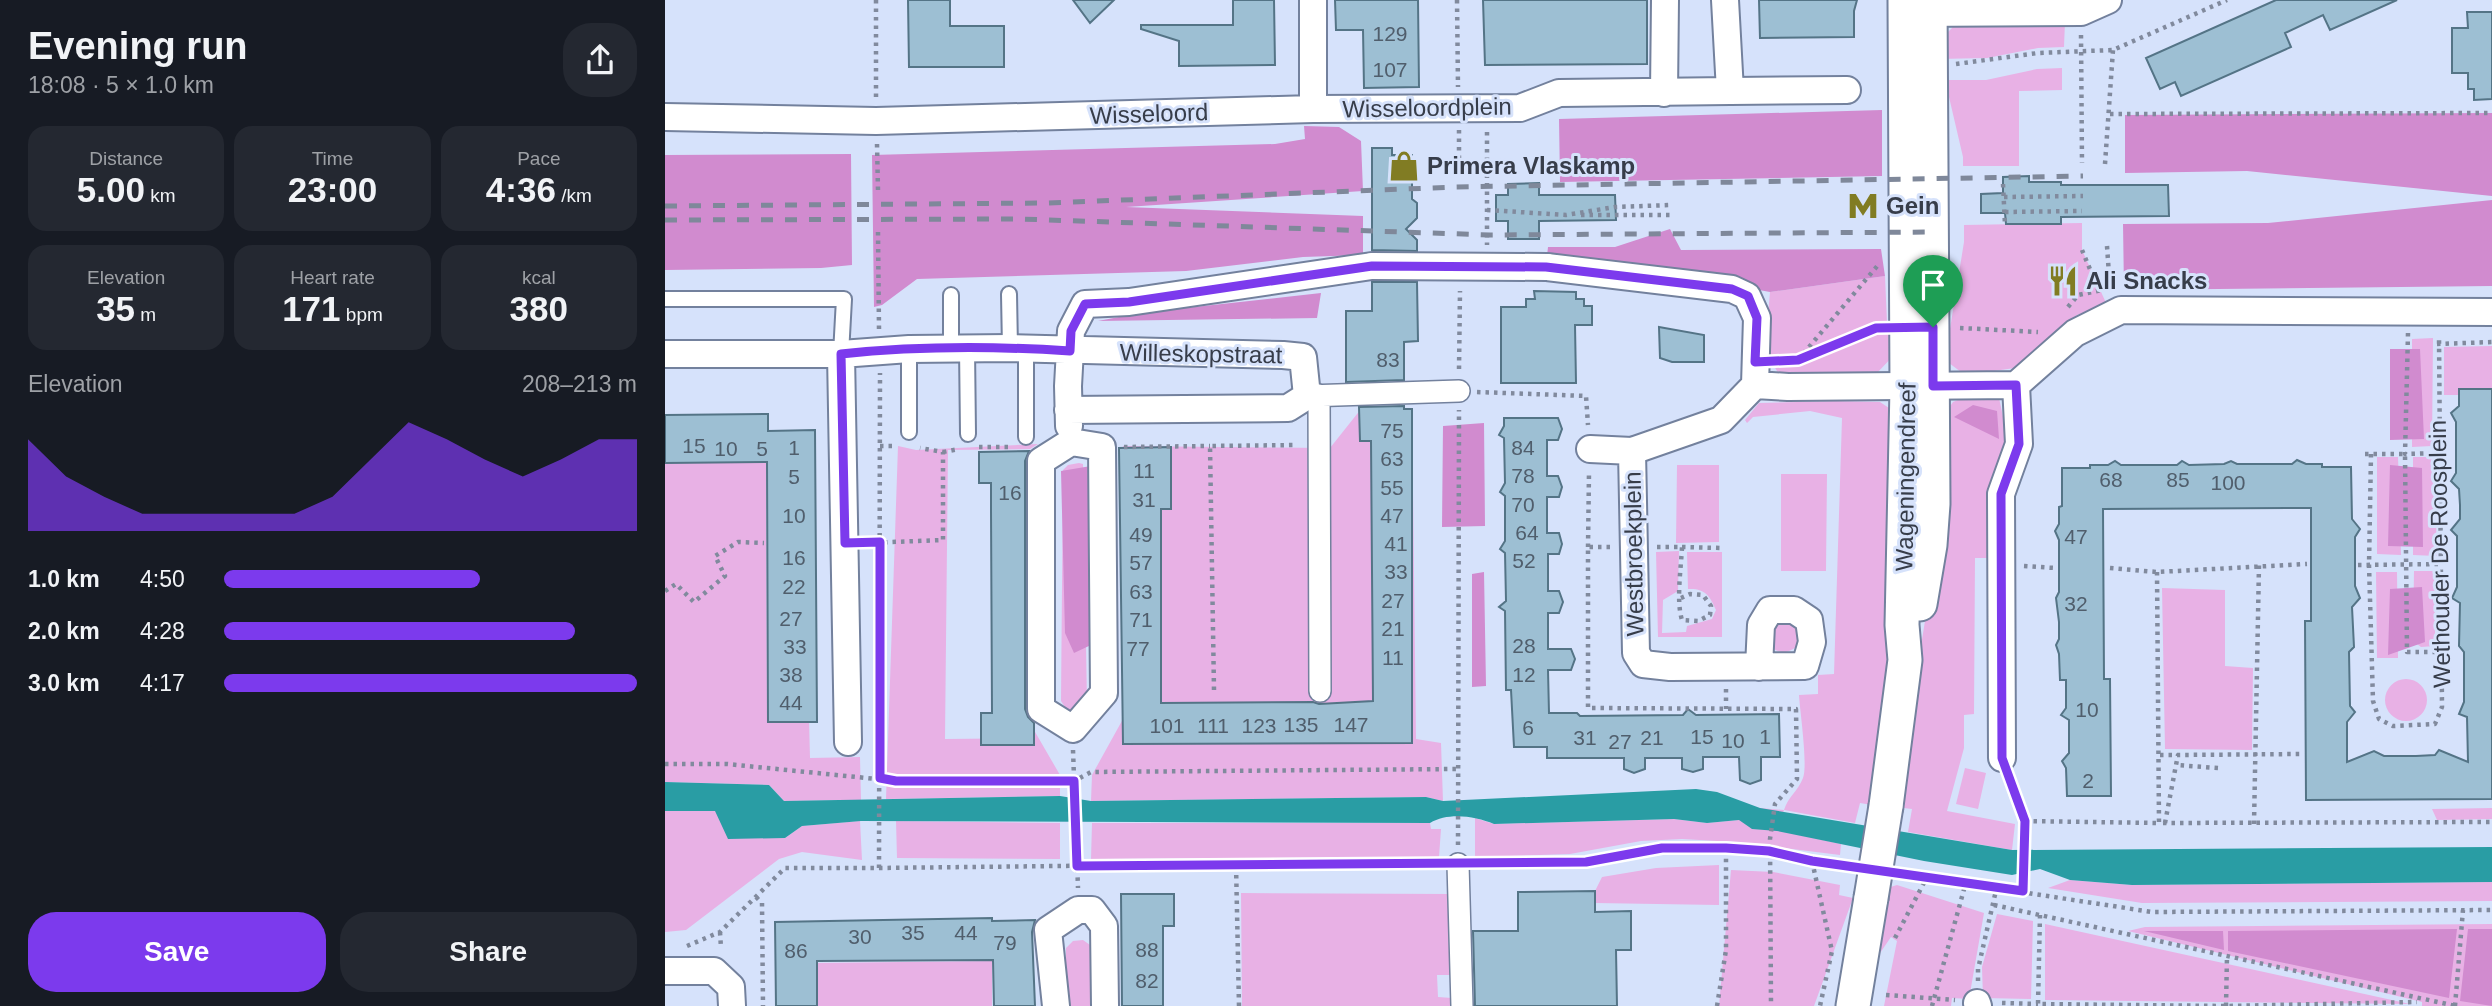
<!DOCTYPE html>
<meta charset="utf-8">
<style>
:root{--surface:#171b24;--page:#242831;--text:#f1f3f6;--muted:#9ea1a6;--accent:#7c3aed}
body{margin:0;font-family:Arial,sans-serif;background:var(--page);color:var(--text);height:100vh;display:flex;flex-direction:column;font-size:26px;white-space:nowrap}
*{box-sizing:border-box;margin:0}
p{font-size:23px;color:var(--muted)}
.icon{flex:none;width:38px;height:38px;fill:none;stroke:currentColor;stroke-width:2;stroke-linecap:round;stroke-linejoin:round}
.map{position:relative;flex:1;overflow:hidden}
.panel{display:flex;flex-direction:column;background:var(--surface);width:665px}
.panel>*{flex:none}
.pin{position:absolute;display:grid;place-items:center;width:60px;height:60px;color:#fff;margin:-72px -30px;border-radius:50% 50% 50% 0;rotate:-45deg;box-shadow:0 0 7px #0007}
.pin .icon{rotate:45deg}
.round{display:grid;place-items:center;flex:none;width:74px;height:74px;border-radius:28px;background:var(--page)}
.head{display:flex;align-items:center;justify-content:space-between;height:119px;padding:0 28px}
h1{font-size:38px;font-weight:600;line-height:52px}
.metrics{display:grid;grid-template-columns:repeat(3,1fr);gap:10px;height:119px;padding:7px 28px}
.metrics div{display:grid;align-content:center;border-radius:18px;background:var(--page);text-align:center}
.metrics b{font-size:35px;font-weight:600}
.metrics small{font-size:19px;font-weight:400}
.metrics p{font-size:19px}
.chart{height:196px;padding:14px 28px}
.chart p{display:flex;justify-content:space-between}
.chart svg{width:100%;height:126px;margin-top:7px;fill:var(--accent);opacity:.7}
.action{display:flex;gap:14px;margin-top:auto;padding:14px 28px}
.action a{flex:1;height:80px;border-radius:28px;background:var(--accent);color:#fff;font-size:28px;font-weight:600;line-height:80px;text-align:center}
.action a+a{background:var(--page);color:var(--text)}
ul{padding:0 28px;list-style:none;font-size:23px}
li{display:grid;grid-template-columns:112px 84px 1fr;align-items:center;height:52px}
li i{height:18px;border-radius:9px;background:var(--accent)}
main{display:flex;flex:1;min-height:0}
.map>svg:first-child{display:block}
.green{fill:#e8b1e5}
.forest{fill:#d18bcf}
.water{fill:#299da4}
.building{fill:#9dbfd3;stroke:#547486;stroke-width:2}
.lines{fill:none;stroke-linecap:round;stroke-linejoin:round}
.service-casing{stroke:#73819d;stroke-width:18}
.pedestrian-casing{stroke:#73819d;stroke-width:24}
.minor-casing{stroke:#73819d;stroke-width:30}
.tertiary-casing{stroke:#73819d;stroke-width:37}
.path{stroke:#818a9d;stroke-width:4.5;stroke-dasharray:3.5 5;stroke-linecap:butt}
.service{stroke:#fff;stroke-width:14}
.pedestrian{stroke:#fff;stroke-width:21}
.minor{stroke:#fff;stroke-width:26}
.tertiary{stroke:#fff;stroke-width:33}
.rail{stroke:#7f889a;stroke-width:5;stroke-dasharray:12 12;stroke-linecap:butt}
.minor-bridge-casing{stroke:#73819d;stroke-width:30;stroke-linecap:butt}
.tertiary-bridge-casing{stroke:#73819d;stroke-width:37;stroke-linecap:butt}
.minor-bridge{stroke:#fff;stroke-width:26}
.tertiary-bridge{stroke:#fff;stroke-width:33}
.route-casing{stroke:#fff;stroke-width:14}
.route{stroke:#7c3aed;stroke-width:9}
.labels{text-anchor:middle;stroke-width:6;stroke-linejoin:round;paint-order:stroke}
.number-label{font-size:21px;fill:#505e6c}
.street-label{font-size:24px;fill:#373d4a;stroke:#d6e2fb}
.poi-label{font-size:24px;font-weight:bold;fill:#373d4a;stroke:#d6e2fb;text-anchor:start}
</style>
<main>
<section class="panel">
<div class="head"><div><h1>Evening run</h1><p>18:08 · 5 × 1.0 km</p></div><a class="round"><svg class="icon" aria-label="share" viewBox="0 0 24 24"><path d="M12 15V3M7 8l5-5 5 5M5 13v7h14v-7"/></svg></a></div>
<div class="metrics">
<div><p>Distance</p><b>5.00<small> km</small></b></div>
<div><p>Time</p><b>23:00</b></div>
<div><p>Pace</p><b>4:36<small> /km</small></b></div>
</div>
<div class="metrics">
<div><p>Elevation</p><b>35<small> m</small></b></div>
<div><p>Heart rate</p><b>171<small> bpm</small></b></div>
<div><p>kcal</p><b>380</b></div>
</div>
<div class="chart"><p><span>Elevation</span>208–213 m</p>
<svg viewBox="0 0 160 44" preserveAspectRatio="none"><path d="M0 44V12L10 25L20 32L30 38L40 38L50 38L60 38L70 38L80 32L90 19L100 6L110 12L120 19L130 25L140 19L150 12L160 12V44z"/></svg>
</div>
<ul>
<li><b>1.0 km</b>4:50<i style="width:62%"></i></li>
<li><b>2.0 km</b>4:28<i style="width:85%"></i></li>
<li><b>3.0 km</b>4:17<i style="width:100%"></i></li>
</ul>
<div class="action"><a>Save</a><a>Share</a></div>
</section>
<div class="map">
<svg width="1827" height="1006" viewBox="0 0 1827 1006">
<rect width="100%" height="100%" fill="#d6e2fb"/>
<path class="green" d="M1294 21H1400L1399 47 1373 48 1322 58 1273 59 1272 43Z
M1397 68V90L1354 91V166H1298V157L1284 97 1283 80H1321L1372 69Z
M1417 223V250L1442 305 1412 315 1357 367 1300 375 1280 360 1299 242V225Z
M1220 276 1222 323 1232 336 1231 353 1212 373 1115 376 1100 351 1105 292Z
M1768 338 1767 446 1747 447V339Z
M1827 346V395H1779V347Z
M1308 394 1334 398 1343 440 1334 461 1326 558H1310L1309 714 1299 715V748L1282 811 1350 824 1347 850 1243 832 1247 809 1230 807 1270 559 1277 418 1288 402Z
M1171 401 1215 402 1236 416 1231 615 1207 805 1195 803 1190 823 1119 810 1112 830 1176 844 1175 855 1070 842 1017 839 976 841 905 854 810 857V818L829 824 1009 819 1042 823 1074 820 1095 808 1119 810C1123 797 1133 791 1138 778 1143 765 1135 712 1134 695L1153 694V675L1169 674 1177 418 1145 411 1088 417 1082 423 1080 420 1094 403Z
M696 409H747L751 739 776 743 778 801 761 797 426 801 427 775 458 719V446L665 448Z
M373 444 365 449 283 450 280 739 366 738V725L395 775V796L221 799 233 446 251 450Z
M1712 457H1733L1736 555 1712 554Z
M1748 457H1769L1772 556 1748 555Z
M0 458H101L102 718 144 719 145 758 195 757 196 800 119 801 104 785 0 782Z
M414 463 418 464 422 704 412 710H402L396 701 398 470 403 465Z
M1012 465H1054V542L1011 543Z
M1116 474H1162L1161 571H1116Z
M1014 551 1013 591 998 600 997 633 1021 632 1022 626 1047 619 1051 610C1045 596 1040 588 1023 589L1022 552H1057V637H993L991 552Z
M1749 571H1770V646L1756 647 1748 641Z
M1711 572H1732L1733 658H1712Z
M1497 588 1560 590V666L1588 668 1587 750 1500 749Z
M1125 619 1136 632 1132 646C1123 654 1115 654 1106 647L1105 624Z
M1720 700a21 21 0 1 1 42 0a21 21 0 1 1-42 0Z
M1300 768 1321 773 1313 809 1291 804Z
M1827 808V819L1772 820 1767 809Z
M0 811H51L120 838 137 826 195 821 197 860 137 852 114 859 21 930 0 932Z
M231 821 395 823V859L232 858Z
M427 823H765L766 829H776L774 857 426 859Z
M1054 865V905L930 903V891L937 877 991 868Z
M1066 870 1108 872 1175 885 1174 895 1188 898 1149 1006H1054Z
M1405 880 1467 885 1827 882V901L1477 903 1383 888Z
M1232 885 1319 913 1304 999 1287 998 1286 1006H1219L1232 941 1226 937 1213 956 1219 889Z
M576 893 787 894V975H772L773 997 787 998V1006H577Z
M1332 914 1368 921 1366 999 1318 998 1317 967Z
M1380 924 1745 1004 1380 1000Z
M1827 924V1006H1757V1002L1463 931 1480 927Z
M418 940 425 945 426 1006H401V948L408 941Z
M327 961V1006H153L152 963Z"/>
<path class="forest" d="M1217 110V176L895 182 894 119Z
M1827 113V196L1582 171 1460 173V115Z
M639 126 674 127 696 141 698 191 461 207 698 216V255L638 257 521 271 252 279 217 305 209 307 207 155 610 144 640 139Z
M186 154 187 265 156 268 0 270V155Z
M1827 200V286L1459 290 1458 224 1603 223Z
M1005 229 1016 250 1216 249 1220 276 1105 292 963 266 882 256 883 247H950Z
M656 293 652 318 433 321 475 313Z
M1725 349H1755L1759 439 1725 440Z
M1308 405 1332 411 1334 439 1289 417Z
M819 423 820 526 777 527 778 426Z
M1725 465 1757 468 1758 547 1723 546Z
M426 466V645L409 653 400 633 396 471Z
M819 572 821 686 807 687V574Z
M1757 587 1760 642 1723 655 1725 589Z
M1792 929 1784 998 1563 951V931Z
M1803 929H1827V1006L1795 1001Z
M1479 931H1558L1559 950Z"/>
<path class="water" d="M0 782 104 785 119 801 395 796 426 801 761 797 778 801 1031 789 1052 792 1095 808 1347 850 1827 847V882L1467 885 1405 880 1375 869 1347 875 1259 861 1112 831 1087 829 1074 820 1042 823 1009 819 829 824C810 816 783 812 765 823L196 821 137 826 120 838 63 839 50 811H0Z"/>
<path class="building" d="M243 0H285V26H339V67H244Z
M408 0H449L425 23Z
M568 0H609L610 65 514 66V41L476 29V25H568Z
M670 0H753L754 87 699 88 698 30H671Z
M818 0H982V64L820 65Z
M1094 0H1192L1189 11V37L1095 38Z
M1611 0H1732L1665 30 1658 15 1620 33 1626 47 1516 96 1510 82 1495 89 1481 58Z
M1802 12H1827V99L1809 100V89H1803V73H1787V28H1803Z
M707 148H727V155H747V199L752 203V218L741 229 752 240V251L707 250Z
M1364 176V182H1396V185H1503L1504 216 1396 217V224H1341L1340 213H1316V194L1338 193V177Z
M874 183V195H950L951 220 874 221V239H843V221H831V195H843V184Z
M707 282H752L753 341 739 342V380L681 382V311H707Z
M869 291 911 292V299H919V306H927V325H910L911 383H836V307H861V299H870Z
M994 327 1039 335V362H1007L995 358Z
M1794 389H1827V799L1641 800 1640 621H1646V508L1438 509 1439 679H1445L1446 796H1402L1401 768 1397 761 1404 753V720L1396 715 1401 708V680H1395L1394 654 1391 645 1394 639V622L1391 598 1394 592V540L1390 531 1394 524V507L1397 506V468H1425V465H1443L1450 461 1456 465H1512L1517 461 1524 465 1559 464 1566 461 1572 464H1627L1632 460 1641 464H1657V467H1686L1687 519 1695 529 1690 537V586L1695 598 1687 607 1689 647 1684 652 1685 706 1690 712 1682 722V762L1709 751 1719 756H1751L1770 755 1774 750 1803 762 1802 717 1794 714 1799 702V652L1794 646 1795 603 1787 598 1792 587V536L1786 530 1795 519V505L1794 489 1786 481 1791 473V422L1786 413 1794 406Z
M739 406V409H747V743L458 744 454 448 506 447V509H496V703L648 702 654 704 708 701 706 441H695L694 407Z
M103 414V431L150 430 152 722H103L102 462 0 463V415Z
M839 418H893L897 429 893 440H882V476H893L897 487 894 497H882V533H894L897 544 894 554H883V591H894L898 602 894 613H883V649H906L910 659 906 670H883L884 713H912L915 716 1018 715 1023 709 1031 715 1114 714 1115 757H1096V780L1085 784 1075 780 1074 757H1038V769L1028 772 1017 769V758H980V769L969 773 959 769V758H882V747H849L846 690H841L840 611 834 607 841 601 840 553 835 549 840 541V496L835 492 840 483 839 438 834 435 839 426Z
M364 451 360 461V709L363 717 369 723V745H316V713H327L326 511V483H314V452Z
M930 891V912L966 911V950H951L952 1006H810L808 931H853V892Z
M456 894H509V926H498V1006H457Z
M327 918V921L370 920 367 932 370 1006H329L328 960 152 961V1006H111L110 922Z"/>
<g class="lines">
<g class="service-casing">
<path id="service" d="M344 294 345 348
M286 295V349
M0 299H179L176 354
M302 348 303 434
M361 348V437
M244 349V432"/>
</g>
<g class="pedestrian-casing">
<path id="pedestrian" d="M654 395 655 691
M642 396 794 391
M793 864 797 1006"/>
</g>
<g class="minor-casing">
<path id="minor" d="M1060 0 1065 91 1182 90
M1245 13 1416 12 1443 0
M999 93 1000 0
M648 109 855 108 894 93 1065 91
M0 117 211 121 648 109V0
M882 267 1067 289 1082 296 1092 318 1090 385
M0 354H176L244 349 345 348 618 355 638 357 642 396 623 408 403 410
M176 354 183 742
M404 426 403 386 406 331 420 304 464 302 707 266
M406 442 437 447 439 693 408 729 376 709V461Z
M925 449 967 451 1056 420 1090 385 1123 387 1351 385 1410 333 1456 310 1827 312
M967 451 971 653 978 664 1005 667 1140 666 1147 642 1144 620 1129 610H1105L1096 625 1094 667
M1337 758 1336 494 1354 444 1351 385
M0 971H49L66 987 67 1006
M1312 1003 1313 1006
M391 1006 383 930 413 910H427L439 926 440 1006"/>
</g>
<g class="tertiary-casing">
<path id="tertiary" d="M1255 604 1265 545 1268 504 1265 0
M1221 806 1240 660 1237 625 1242 387 1240 0
M1188 1006 1206 898"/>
</g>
<path class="path" d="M211 0V97
M792 0 793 87
M1416 35 1417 163
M1291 64 1373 53 1448 50 1562 0
M1445 114 1827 113
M794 130V169
M822 132V245
M212 144 213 190
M1440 164 1448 50
M1338 184 1340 225
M1339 197 1418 196
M822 210 901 215 950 207 1006 205
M1340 212 1417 211
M916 215H1006
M213 232 214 329
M1442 246 1445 289
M1417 250 1434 291
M1403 307 1413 295 1437 290
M1295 328 1373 332
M1743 333 1740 454 1774 453
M1772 344 1827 342
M1136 359 1216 327
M1133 360 1214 264
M794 369 795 291
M812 392 921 396 923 425
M215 446H232
M314 447H348
M459 447 545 446
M278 452 294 449
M1700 454H1740L1742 652H1777
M1706 454 1704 565 1708 701 1714 719 1728 726 1770 724 1777 707 1774 336
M202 543 278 540V452L255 448
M923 547 924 472
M945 547H923V708L1131 709 1132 779 1110 804 1105 839 1106 1006
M992 547H1017C1016 569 1011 601 1017 620L1033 621 1045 615 1046 606 1038 595 1025 594 1016 598
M1017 547 1057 548
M1693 565 1776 564
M1359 566 1390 568
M1445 568 1492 572 1642 564
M1492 572 1494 823 1827 822
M0 591 11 584 29 602 60 576 50 556 73 542 99 543
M1061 689V709
M549 690 545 446 632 445
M408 750 413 888
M1495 755H1513
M0 764H62L231 781H409L426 772 792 769
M1553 768 1511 765 1513 755 1636 754
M1345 779 1360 821 1358 891
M1360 821 1494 823
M1500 823 1511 765
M1589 824 1594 565
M793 845 794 410
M1147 861 1167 951 1155 1006
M815 863 921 862 997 847H1045L1104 851 1184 866
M214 868 571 864
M1238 874 1487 912 1827 910
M91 897 97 903 98 1006
M1329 905 1791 1006
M1375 915 1373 1004 1561 1006 1752 1002
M55 932 56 948
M1230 938 1262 877
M22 946 55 932 120 868H214L215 373
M1313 981V969L1332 886
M1221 995 1290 1000
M1337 1003 1373 1004
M574 1006 571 864H774
M1052 1006 1061 950V848
M1267 1006 1301 882
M1561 1006 1562 956
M1790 1006 1798 910"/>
<use href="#service" class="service"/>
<use href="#pedestrian" class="pedestrian"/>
<use href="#minor" class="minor"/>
<use href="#tertiary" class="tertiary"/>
<path class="rail" d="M0 206 382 203 791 187 1418 176
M0 220 355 219 825 235 1267 232"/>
<g class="minor-bridge-casing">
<path id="minor-bridge" d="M707 266 882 267"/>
</g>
<g class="tertiary-bridge-casing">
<path id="tertiary-bridge" d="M1206 898 1221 806"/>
</g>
<use href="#minor-bridge" class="minor-bridge"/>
<use href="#tertiary-bridge" class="tertiary-bridge"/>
</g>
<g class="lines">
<g class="route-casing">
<path id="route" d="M707 266 881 267 1067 289 1083 296 1092 318 1090 362 1133 360 1211 328 1268 327V386L1351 385 1354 444 1336 494 1337 758 1360 821 1358 891 1147 861 1104 851 1061 848H997L921 862 412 866 409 781H231L215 778V542L180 543 176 354C252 346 329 346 405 351L406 331 420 304 464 302Z"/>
</g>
<use href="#route" class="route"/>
</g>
<defs>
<g id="shop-bare" transform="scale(2.415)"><path d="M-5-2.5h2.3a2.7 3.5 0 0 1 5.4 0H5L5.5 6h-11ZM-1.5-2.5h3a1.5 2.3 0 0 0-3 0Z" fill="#817c23" stroke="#d6e2fb" stroke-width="2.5" paint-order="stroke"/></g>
<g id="metro-bare" transform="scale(2.415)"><path d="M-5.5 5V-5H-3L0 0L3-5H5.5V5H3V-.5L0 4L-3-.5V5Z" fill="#817c23" stroke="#d6e2fb" stroke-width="2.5" paint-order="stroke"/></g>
<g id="restaurant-bare" transform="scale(2.415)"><path d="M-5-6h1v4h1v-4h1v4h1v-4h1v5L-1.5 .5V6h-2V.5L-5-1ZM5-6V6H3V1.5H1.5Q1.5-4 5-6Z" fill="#817c23" stroke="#d6e2fb" stroke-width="2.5" paint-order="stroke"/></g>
</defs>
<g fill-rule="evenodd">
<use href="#shop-bare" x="739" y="166"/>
<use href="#metro-bare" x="1198" y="206"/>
<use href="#restaurant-bare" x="1398" y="281"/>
</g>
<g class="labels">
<g class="number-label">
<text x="725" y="41">129</text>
<text x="725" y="77">107</text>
<text x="723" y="367">83</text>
<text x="727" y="438">75</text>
<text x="29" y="453">15</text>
<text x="129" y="455">1</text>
<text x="858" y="455">84</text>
<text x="61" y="456">10</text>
<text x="97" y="456">5</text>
<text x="727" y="466">63</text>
<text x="479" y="478">11</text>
<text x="858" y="483">78</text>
<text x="129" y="484">5</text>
<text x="1446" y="487">68</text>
<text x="1513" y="487">85</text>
<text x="1563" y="490">100</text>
<text x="727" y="495">55</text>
<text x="345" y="500">16</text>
<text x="479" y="507">31</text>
<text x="858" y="512">70</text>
<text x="129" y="523">10</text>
<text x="727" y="523">47</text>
<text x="862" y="540">64</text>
<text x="476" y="542">49</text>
<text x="1411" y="544">47</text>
<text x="731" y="551">41</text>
<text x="129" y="565">16</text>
<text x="859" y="568">52</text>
<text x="476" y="570">57</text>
<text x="731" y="579">33</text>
<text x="129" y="594">22</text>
<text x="476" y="599">63</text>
<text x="728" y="608">27</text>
<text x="1411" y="611">32</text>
<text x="126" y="626">27</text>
<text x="476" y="627">71</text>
<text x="728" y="636">21</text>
<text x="859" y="653">28</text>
<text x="130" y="654">33</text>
<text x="473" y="656">77</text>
<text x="728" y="665">11</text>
<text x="126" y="682">38</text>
<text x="859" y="682">12</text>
<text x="126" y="710">44</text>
<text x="1422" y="717">10</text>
<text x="636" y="732">135</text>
<text x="686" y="732">147</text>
<text x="502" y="733">101</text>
<text x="548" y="733">111</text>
<text x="594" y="733">123</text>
<text x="863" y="735">6</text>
<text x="1037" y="744">15</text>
<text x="1100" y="744">1</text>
<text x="920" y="745">31</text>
<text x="987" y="745">21</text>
<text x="1068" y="748">10</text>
<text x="955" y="749">27</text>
<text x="1423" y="788">2</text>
<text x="248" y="940">35</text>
<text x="301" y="940">44</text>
<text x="195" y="944">30</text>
<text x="340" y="950">79</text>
<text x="482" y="957">88</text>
<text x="131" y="958">86</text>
<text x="482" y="988">82</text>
</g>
<g class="street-label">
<text transform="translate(762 108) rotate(-1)" y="8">Wisseloordplein</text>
<text transform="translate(484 114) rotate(-2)" y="8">Wisseloord</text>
<text transform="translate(536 354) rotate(1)" y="8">Willeskopstraat</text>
<text transform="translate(1241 477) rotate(-89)" y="8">Wageningendreef</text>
<text transform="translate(969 554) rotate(-91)" y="8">Westbroekplein</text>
<text transform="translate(1775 554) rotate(-91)" y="8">Wethouder De Roosplein</text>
</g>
<g class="poi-label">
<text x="762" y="174">Primera Vlaskamp</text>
<text x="1221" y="214">Gein</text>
<text x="1421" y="289">Ali Snacks</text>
</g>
</g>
</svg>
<div class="pin" style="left:1268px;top:327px;background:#1e9e55"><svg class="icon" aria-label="arrive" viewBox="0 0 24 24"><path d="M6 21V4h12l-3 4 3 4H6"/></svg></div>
</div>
</main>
